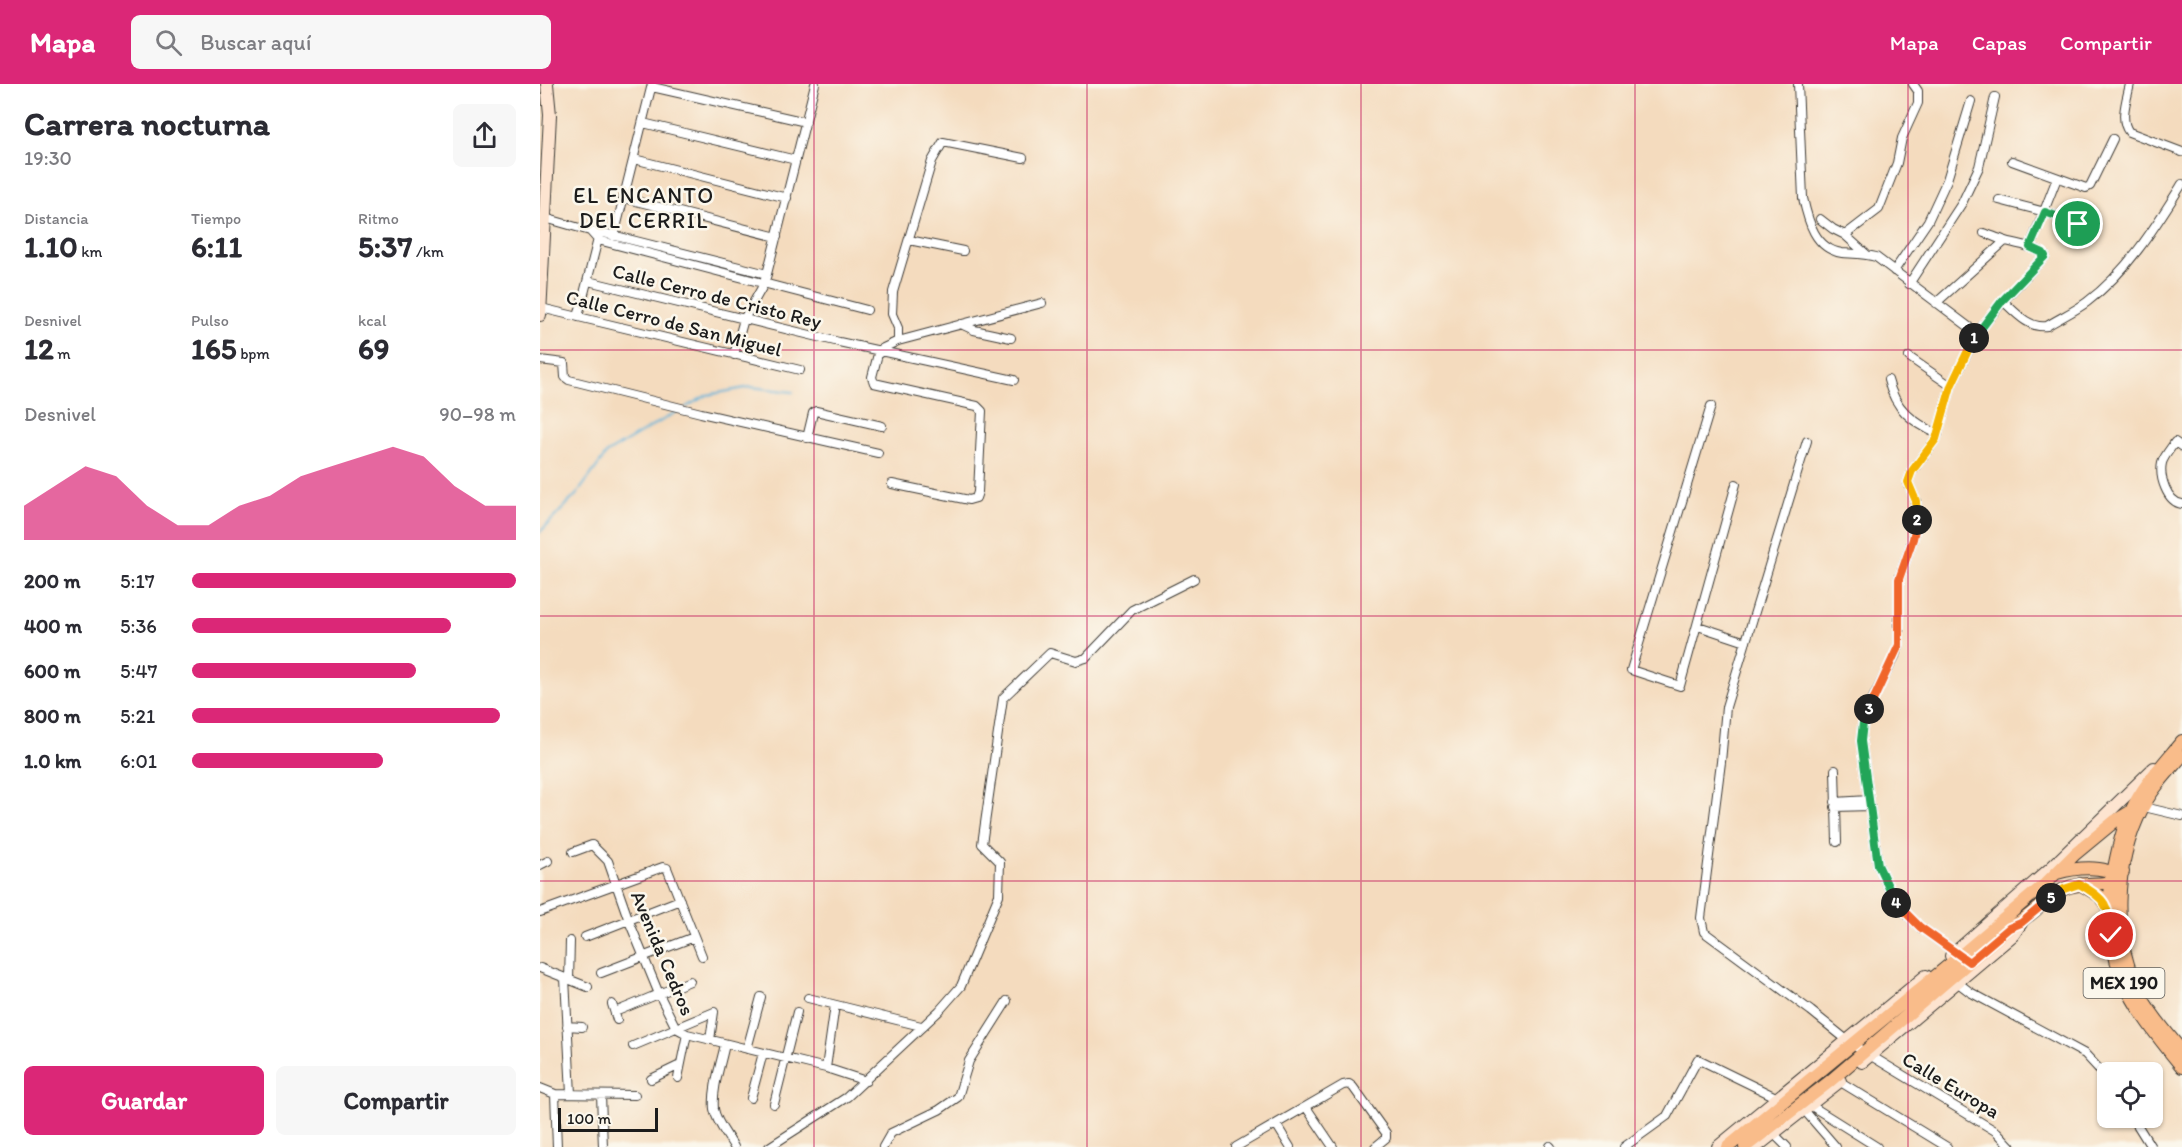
<!DOCTYPE html>
<html lang="es">
<meta charset="utf-8">
<style>
:root{--surface:#fff;--page:#f7f7f7;--text:#2b2b33;--muted:#7c7c81;--accent:#db2777}
body{margin:0;font-family:Itim,sans-serif;background:var(--page);color:var(--text);height:100vh;display:flex;flex-direction:column;font-size:22px;white-space:nowrap}
*{box-sizing:border-box;margin:0}
p{font-size:20px;color:var(--muted)}
.icon{flex:none;width:33px;height:33px;fill:none;stroke:currentColor;stroke-width:2;stroke-linecap:round;stroke-linejoin:round}
.map{position:relative;flex:1;overflow:hidden}
.drawer{display:flex;flex-direction:column;background:var(--surface);width:540px}
.drawer>*{flex:none}
.controls{position:absolute;left:1557px;top:978px;display:grid;gap:12px}
.controls a{display:grid;place-items:center;width:66px;height:66px;border-radius:9px;background:var(--surface);box-shadow:0 2px 4px #0004;font-size:30px}
.scale{position:absolute;left:18px;bottom:15px;width:100px;box-sizing:border-box;padding-left:6px;border:3px solid #1c1c1c;border-top:0;font-size:16px;line-height:21px;white-space:nowrap;color:#1c1c1c;-webkit-text-stroke:4px #fbf7ec;paint-order:stroke}
.pin{position:absolute;display:grid;place-items:center;width:51px;height:51px;color:#fff;margin:-26px;border:3px solid #fff;border-radius:50%;box-shadow:0 2px 6px #0007}
.km{position:absolute;width:30px;height:30px;margin:-15px;border-radius:50%;background:#222;color:#fff;font-size:16px;line-height:30px;text-align:center}
.round{display:grid;place-items:center;flex:none;width:63px;height:63px;border-radius:9px;background:var(--page)}
.overview{display:flex;align-items:center;justify-content:space-between;height:102px;padding:0 24px}
h1{font-size:33px;font-weight:700;line-height:45px}
.stats{display:grid;grid-template-columns:repeat(3,1fr);gap:9px;height:102px;padding:6px 24px}
.stats div{display:grid;align-content:center}
.stats b{font-size:30px;font-weight:700}
.stats small{font-size:16px;font-weight:400}
.stats p{font-size:16px}
.chart{height:168px;padding:12px 24px}
.chart p{display:flex;justify-content:space-between}
.chart svg{width:100%;height:108px;margin-top:6px;fill:var(--accent);opacity:.7}
.action{display:flex;gap:12px;margin-top:auto;padding:12px 24px}
.action a{flex:1;height:69px;border-radius:9px;background:var(--accent);color:#fff;font-size:24px;font-weight:700;line-height:69px;text-align:center}
.action a+a{background:var(--page);color:var(--text)}
ul{padding:0 24px;list-style:none;font-size:20px}
li{display:grid;grid-template-columns:96px 72px 1fr;align-items:center;height:45px}
li i{height:15px;border-radius:8px;background:var(--accent)}
header{display:flex;align-items:center;gap:36px;box-sizing:border-box;height:84px;padding:0 30px;background:var(--accent);color:#fff}
header strong{font-size:28px}
nav{display:flex;gap:33px;margin-inline-start:auto;font-size:21px}
.search{width:420px;height:54px;background:var(--page);display:flex;align-items:center;gap:15px;box-sizing:border-box;padding:0 21px;border-radius:9px;color:var(--muted);font-size:22px}
main{display:flex;flex:1;min-height:0}
.map>svg:first-child{display:block}
.lines{fill:none;stroke-linecap:round;stroke-linejoin:round}
.stream{stroke:#5eb2da;stroke-width:2}
.street-casing{stroke:#3c3934;stroke-width:10}
.secondary-casing{stroke:#3c3934;stroke-width:14}
.primary-casing{stroke:#3c3934;stroke-width:14}
.street{stroke:#fff;stroke-width:8}
.secondary{stroke:#fde4d0;stroke-width:12}
.primary{stroke:#f9bc8a;stroke-width:12}
.split-1-casing{stroke:#fff;stroke-width:12}
.split-2-casing{stroke:#fff;stroke-width:12}
.split-3-casing{stroke:#fff;stroke-width:12}
.split-4-casing{stroke:#fff;stroke-width:12}
.split-5-casing{stroke:#fff;stroke-width:12}
.split-6-casing{stroke:#fff;stroke-width:12}
.split-1{stroke:#22a559;stroke-width:8}
.split-2{stroke:#f5b400;stroke-width:8}
.split-3{stroke:#f0652b;stroke-width:8}
.split-4{stroke:#22a559;stroke-width:8}
.split-5{stroke:#f0652b;stroke-width:8}
.split-6{stroke:#f5b400;stroke-width:8}
.grid{fill:none;stroke:#c2185b;stroke-width:1.5;stroke-opacity:0.55}
.labels{text-anchor:middle;stroke-width:5;stroke-linejoin:round;paint-order:stroke}
.shield{fill:#fbf7ec;stroke:#5f5e5a;stroke-width:1.5}
.shield-label{font-size:18px;font-weight:bold;fill:#1c1c1c}
.street-label{font-size:20px;fill:#1c1c1c;stroke:#fbf7ec}
.quarter-label{font-size:22px;letter-spacing:1.5px;fill:#1c1c1c;stroke:#fbf7ec}
</style>
<header>
<strong>Mapa</strong>
<div class="search"><svg class="icon" aria-label="search" viewBox="0 0 24 24"><circle cx="10" cy="10" r="6"/><path d="M15 15l6 6"/></svg>Buscar aquí</div>
<nav><a>Mapa</a><a>Capas</a><a>Compartir</a></nav>
</header>
<main>
<section class="drawer">
<div class="overview"><div><h1>Carrera nocturna</h1><p>19:30</p></div><a class="round"><svg class="icon" aria-label="share" viewBox="0 0 24 24"><path d="M12 15V3M7 8l5-5 5 5M5 13v7h14v-7"/></svg></a></div>
<div class="stats">
<div><p>Distancia</p><b>1.10<small> km</small></b></div>
<div><p>Tiempo</p><b>6:11</b></div>
<div><p>Ritmo</p><b>5:37<small> /km</small></b></div>
</div>
<div class="stats">
<div><p>Desnivel</p><b>12<small> m</small></b></div>
<div><p>Pulso</p><b>165<small> bpm</small></b></div>
<div><p>kcal</p><b>69</b></div>
</div>
<div class="chart"><p><span>Desnivel</span>90–98 m</p>
<svg viewBox="0 0 160 44" preserveAspectRatio="none"><path d="M0 44V30L10 22L20 14L30 18L40 30L50 38L60 38L70 30L80 26L90 18L100 14L110 10L120 6L130 10L140 22L150 30L160 30V44z"/></svg>
</div>
<ul>
<li><b>200 m</b>5:17<i style="width:100%"></i></li>
<li><b>400 m</b>5:36<i style="width:80%"></i></li>
<li><b>600 m</b>5:47<i style="width:69%"></i></li>
<li><b>800 m</b>5:21<i style="width:95%"></i></li>
<li><b>1.0 km</b>6:01<i style="width:59%"></i></li>
</ul>
<div class="action"><a>Guardar</a><a>Compartir</a></div>
</section>
<div class="map">
<svg width="1642" height="1063" viewBox="0 0 1642 1063">
<rect width="100%" height="100%" fill="#fbf7ec"/>
<filter id="ink" filterUnits="userSpaceOnUse"><feTurbulence type="fractalNoise" baseFrequency=".0167" numOctaves="2"/><feDisplacementMap in="SourceGraphic" scale="12" xChannelSelector="R" yChannelSelector="G"/><feConvolveMatrix kernelMatrix="1 2 1 2 8 2 1 2 1" color-interpolation-filters="sRGB"/></filter>
<filter id="wash" filterUnits="userSpaceOnUse"><feTurbulence type="fractalNoise" baseFrequency=".008" numOctaves="4" result="noise"/><feDisplacementMap in="SourceGraphic" scale="24" xChannelSelector="R" yChannelSelector="G"/><feGaussianBlur stdDeviation="1.35" result="paint"/><feColorMatrix in="noise" values="0 0 0 0 0 0 0 0 0 0 0 0 0 0 0 0 0 1.4 0 .05"/><feComposite in="paint" operator="in"/></filter>
<g filter="url(#wash)">
<rect width="100%" height="100%" fill="#f4dbbe"/>
<g class="lines">
<path class="stream" d="M146 323 167 311 211 303 253 308
M0 448 37 410 67 369 138 327"/>
</g>
</g>
<g filter="url(#ink)">
<g class="lines">
<g class="street-casing">
<path id="street" d="M1258 0 1263 114C1268 137 1275 165 1302 169 1314 170 1324 170 1336 173L1437 249
M1590 0C1587 15 1579 36 1589 48L1642 68
M112 3 266 38
M103 39 256 76
M94 75 247 114
M1472 77 1546 104 1550 102 1573 55
M84 114 237 153
M1459 116 1505 128 1538 140
M5 134 50 147 60 148 227 190
M1280 135 1293 145 1305 151 1326 170
M50 147 58 156 327 226
M1305 151 1339 125 1357 79 1362 54 1378 19V7L1373 0
M74 152 112 0
M369 156 423 167
M1490 163 1517 94
M1354 187 1388 137 1407 96 1431 17
M48 197 299 258 474 296
M1369 200 1422 119 1439 83 1455 13
M1463 217C1475 228 1489 245 1507 242 1520 234 1535 227 1547 218 1588 187 1615 143 1642 100
M1396 219 1465 157
M1 224 260 286
M38 233 59 151
M421 240 434 246 471 254
M358 257V244L352 230 353 208 392 77 403 58 483 74
M194 271 204 235 224 200 227 190 275 0
M1369 273 1411 302
M0 276 24 279 25 293 29 296 161 329 338 369
M1348 296C1355 325 1372 338 1398 350
M1171 322 1091 586 1140 602 1196 400
M267 354 273 329 276 327 342 342
M1267 357 1186 623 1181 678 1161 834 1164 848 1271 927 1313 961 1457 1048 1471 1063
M1642 363 1635 358C1631 364 1624 372 1622 379 1619 393 1627 418 1642 420
M352 400 429 416 436 414 438 408 442 327 437 322 334 299 332 293 339 266 358 257 502 219
M1158 542 1206 558
M1295 686 1297 758
M1295 718 1329 716
M1295 723 1330 722
M1604 723 1642 732
M33 768 52 761 68 777 89 837 119 910 136 944 147 950 286 984 326 997
M0 781 8 777
M0 828 123 783 127 784 162 872
M45 853 140 816
M1419 871 1380 843 1356 820 1338 781 1321 657 1323 639 1333 614 1355 572 1359 561V495L1373 455 1377 431 1376 417 1368 398 1372 387 1396 355 1411 302 1437 249 1463 217 1505 172C1496 161 1477 161 1463 156 1457 154 1450 151 1444 149
M0 884 48 903
M61 889 154 853
M25 894 31 1010
M29 896 30 857
M1417 898 1430 908 1545 970 1558 984 1568 1000
M268 914 381 942
M72 920 77 936
M75 928 150 897
M27 942 42 943
M170 956 174 928
M185 960C181 980 172 1004 174 1025 176 1038 188 1052 194 1063
M93 962 174 928
M207 965 221 913
M286 984 295 921
M138 994 147 950
M111 995 140 981
M1299 997 1407 1063
M0 1004 15 1010 95 1011
M15 1010 17 1063
M61 1011 63 1063
M211 1014 223 969
M234 1020 257 928
M1270 1021 1337 1063
M766 1023 793 1063
M1264 1026 1296 1063
M1593 1034 1611 1063
M736 1040 750 1063
M1233 1049 1247 1063
M1010 1062 1011 1063
M229 1063 307 1013 399 927 421 902 459 811 460 778 442 760 463 614 510 569 536 577 546 574 592 526 654 495
M343 1063 351 1049 399 1026 418 1013 429 977 467 917
M696 1063 803 1001 809 1000 813 1003 846 1049V1054L835 1063
M1084 1063 1127 1032 1158 975 1238 1014"/>
</g>
<g class="secondary-casing">
<path id="secondary" d="M0 231 10 31 7 0
M1411 872 1511 784 1614 684
M1322 978 1473 851 1481 839
M1178 1063 1386 892
M1216 1063 1300 997"/>
</g>
<g class="primary-casing">
<path id="primary" d="M1642 657C1624 679 1603 701 1591 727 1582 744 1578 765 1574 784 1556 871 1590 920 1642 983
M1642 672C1628 688 1613 704 1603 723 1573 781 1571 855 1601 912 1612 932 1628 950 1642 967
M1517 789C1534 784 1565 780 1578 793
M1540 800 1560 812 1569 826
M1188 1063 1420 872 1505 800 1535 770 1575 737 1590 728
M1205 1063 1289 998 1469 844C1490 835 1503 816 1524 805 1541 797 1558 802 1576 797L1583 788"/>
</g>
<use href="#street" class="street"/>
<use href="#secondary" class="secondary"/>
<use href="#primary" class="primary"/>
</g>
</g>
<g class="lines" filter="url(#ink)">
<g class="split-1-casing">
<path id="split-1" d="M1434 254 1462 217 1505 172 1503 169 1490 163 1505 128 1538 140"/>
</g>
<g class="split-2-casing">
<path id="split-2" d="M1377 436 1376 417 1368 398 1372 387 1396 355 1411 302 1434 254"/>
</g>
<g class="split-3-casing">
<path id="split-3" d="M1329 625 1359 561V495L1373 455 1377 436"/>
</g>
<g class="split-4-casing">
<path id="split-4" d="M1329 625 1323 639 1321 657 1338 781 1356 819"/>
</g>
<g class="split-5-casing">
<path id="split-5" d="M1356 819 1380 843 1429 878 1469 844 1481 839 1511 814"/>
</g>
<g class="split-6-casing">
<path id="split-6" d="M1511 814 1524 805 1539 800C1567 815 1568 821 1571 851"/>
</g>
<use href="#split-1" class="split-1"/>
<use href="#split-2" class="split-2"/>
<use href="#split-3" class="split-3"/>
<use href="#split-4" class="split-4"/>
<use href="#split-5" class="split-5"/>
<use href="#split-6" class="split-6"/>
</g>
<path class="grid" d="M274 0V1063M547 0V1063M821 0V1063M1095 0V1063M1368 0V1063M0 266H1642M0 532H1642M0 797H1642"/>
<g class="labels">
<rect class="shield" x="1543.5" y="884" width="81" height="30" rx="4.5"/>
<g class="shield-label">
<text x="1584" y="905">MEX 190</text>
</g>
<g class="street-label">
<text transform="translate(177 212) rotate(14)" y="7">Calle Cerro de Cristo Rey</text>
<text transform="translate(134 239) rotate(14)" y="7">Calle Cerro de San Miguel</text>
<text transform="translate(123 869) rotate(67)" y="7">Avenida Cedros</text>
<text transform="translate(1411 1001) rotate(31)" y="7">Calle Europa</text>
</g>
<g class="quarter-label">
<text x="104" y="119">EL ENCANTO<tspan x="104" dy="25">DEL CERRIL</tspan></text>
</g>
</g>
</svg>
<div class="controls">
<a><svg class="icon" aria-label="locate" viewBox="0 0 24 24"><circle cx="12" cy="12" r="6"/><path d="M12 2v4M12 18v4M2 12h4M18 12h4"/></svg></a>
</div>
<div class="scale">100 m</div>
<div class="pin" style="left:1538px;top:140px;background:#1e9e55"><svg class="icon" aria-label="arrive" viewBox="0 0 24 24"><path d="M6 21V4h12l-3 4 3 4H6"/></svg></div>
<div class="pin" style="left:1571px;top:851px;background:#d93025"><svg class="icon" aria-label="check" viewBox="0 0 24 24"><path d="M5 12l5 5 9-10"/></svg></div>
<b class="km" style="left:1434px;top:254px">1</b>
<b class="km" style="left:1377px;top:436px">2</b>
<b class="km" style="left:1329px;top:625px">3</b>
<b class="km" style="left:1356px;top:819px">4</b>
<b class="km" style="left:1511px;top:814px">5</b>
</div>
</main>
